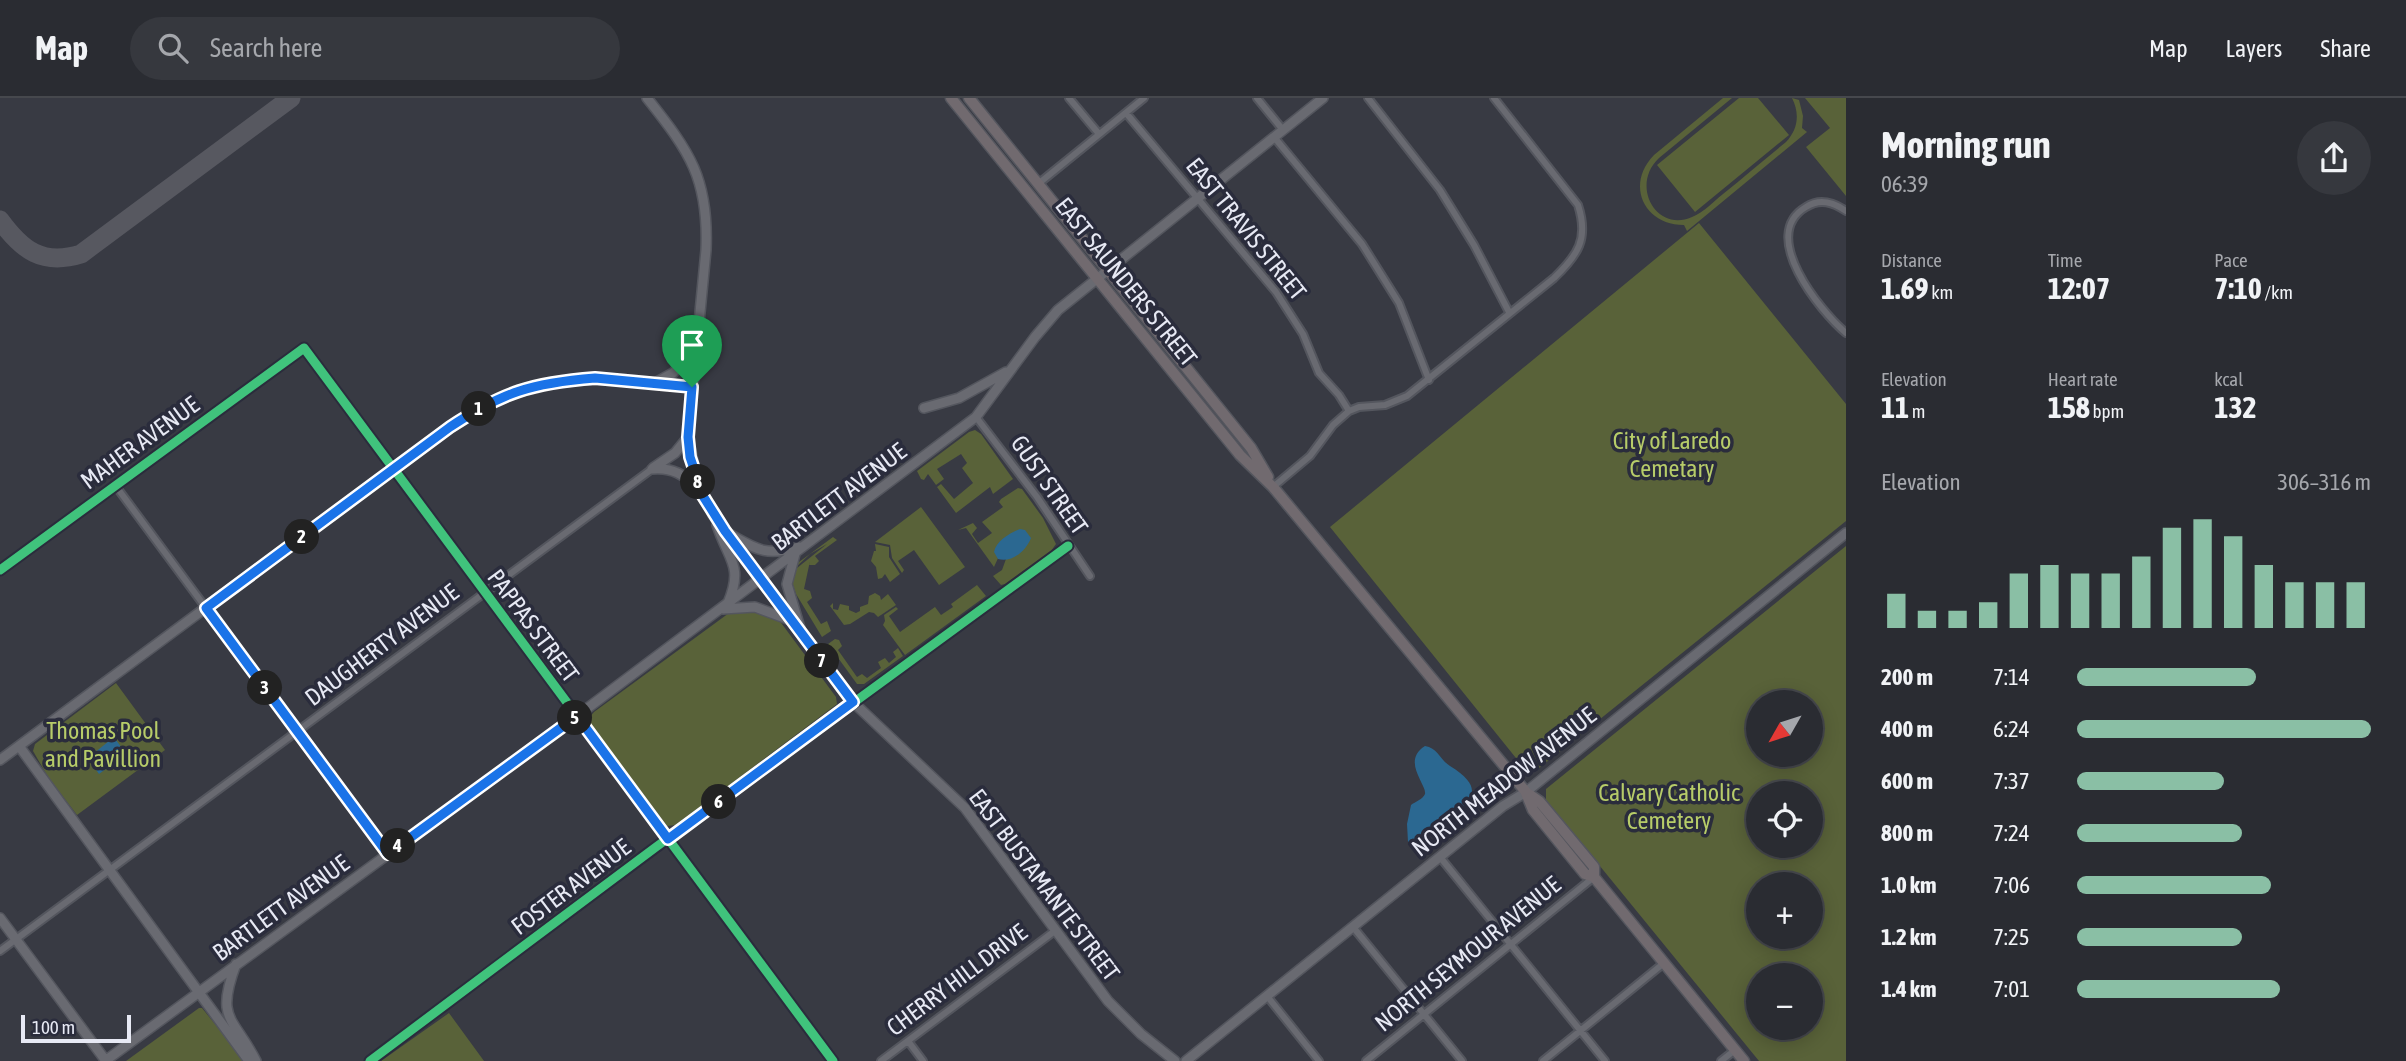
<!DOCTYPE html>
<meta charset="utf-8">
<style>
:root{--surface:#2a2c32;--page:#36383e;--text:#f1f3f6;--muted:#a5a7ac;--line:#46484d;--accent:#8abfa5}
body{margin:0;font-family:"Asap Condensed",sans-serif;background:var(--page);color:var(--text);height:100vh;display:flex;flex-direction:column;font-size:26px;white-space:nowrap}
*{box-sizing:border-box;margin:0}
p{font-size:23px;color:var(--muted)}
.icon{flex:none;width:38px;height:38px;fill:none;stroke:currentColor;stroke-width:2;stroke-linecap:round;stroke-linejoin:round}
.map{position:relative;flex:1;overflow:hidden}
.details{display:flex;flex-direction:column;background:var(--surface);width:560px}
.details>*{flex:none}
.needle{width:46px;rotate:231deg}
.tools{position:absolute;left:1746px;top:592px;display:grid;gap:14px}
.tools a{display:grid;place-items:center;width:77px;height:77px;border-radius:50%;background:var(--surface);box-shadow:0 4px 18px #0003,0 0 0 2px var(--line);font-size:35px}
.scale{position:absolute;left:21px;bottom:18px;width:110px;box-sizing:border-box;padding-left:7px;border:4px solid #e7e9f4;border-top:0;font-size:19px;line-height:24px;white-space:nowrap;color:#e7e9f4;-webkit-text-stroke:5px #2a2c3c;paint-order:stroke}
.pin{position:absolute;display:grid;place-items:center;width:60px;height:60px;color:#fff;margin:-72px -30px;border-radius:50% 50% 50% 0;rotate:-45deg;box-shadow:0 0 7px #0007}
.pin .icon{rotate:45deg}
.km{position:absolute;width:35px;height:35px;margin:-18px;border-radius:50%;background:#222;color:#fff;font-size:19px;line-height:35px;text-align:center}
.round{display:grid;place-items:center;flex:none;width:74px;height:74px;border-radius:37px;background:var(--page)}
.overview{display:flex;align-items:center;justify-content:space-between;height:119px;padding:0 35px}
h1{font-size:38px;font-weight:700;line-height:52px}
.stats{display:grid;grid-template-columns:repeat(3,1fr);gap:10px;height:119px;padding:7px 35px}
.stats div{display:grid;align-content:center}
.stats b{font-size:30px;font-weight:700}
.stats small{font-size:19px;font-weight:400}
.stats p{font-size:19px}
.chart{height:196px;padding:14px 35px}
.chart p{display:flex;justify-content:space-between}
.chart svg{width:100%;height:126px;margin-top:7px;stroke:var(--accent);stroke-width:6}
ul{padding:0 35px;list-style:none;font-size:23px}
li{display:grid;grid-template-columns:112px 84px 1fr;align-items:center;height:52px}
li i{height:18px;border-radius:9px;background:var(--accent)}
header{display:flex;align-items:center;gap:42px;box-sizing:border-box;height:98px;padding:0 35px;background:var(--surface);border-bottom:2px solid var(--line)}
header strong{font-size:33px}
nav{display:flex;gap:38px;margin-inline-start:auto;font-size:24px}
.search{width:490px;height:63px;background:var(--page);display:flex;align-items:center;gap:18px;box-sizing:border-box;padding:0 24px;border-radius:38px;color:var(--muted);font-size:26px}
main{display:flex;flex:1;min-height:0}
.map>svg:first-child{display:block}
.green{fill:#596239;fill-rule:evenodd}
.water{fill:#2b6891}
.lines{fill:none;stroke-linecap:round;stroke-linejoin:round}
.taxiway{stroke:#575860;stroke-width:19}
.street-casing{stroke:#54565e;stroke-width:10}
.secondary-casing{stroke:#54565e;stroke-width:12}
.primary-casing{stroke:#54565e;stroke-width:13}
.street{stroke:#696a71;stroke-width:6}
.secondary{stroke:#696a71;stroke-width:9}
.primary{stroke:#716a6f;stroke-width:10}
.cycleway-casing{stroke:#2a2c3c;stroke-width:13}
.cycleway{stroke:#40c37c;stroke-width:9}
.route-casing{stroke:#fff;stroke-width:14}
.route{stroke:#1a73e8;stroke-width:9}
.labels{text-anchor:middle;stroke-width:7;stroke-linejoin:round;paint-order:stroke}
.street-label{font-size:24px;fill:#e7e9f4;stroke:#2a2c3c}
.park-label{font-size:24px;fill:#b7cc69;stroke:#2a2c3c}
</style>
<header>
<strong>Map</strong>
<div class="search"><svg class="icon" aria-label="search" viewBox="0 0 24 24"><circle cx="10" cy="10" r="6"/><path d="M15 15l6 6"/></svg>Search here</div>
<nav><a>Map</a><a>Layers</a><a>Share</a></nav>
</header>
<main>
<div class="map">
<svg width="1846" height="963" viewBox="0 0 1846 963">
<rect width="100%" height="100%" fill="#383a43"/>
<path class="green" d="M1723 0H1732L1659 60C1630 87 1656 135 1692 119 1704 114 1713 104 1723 96 1744 79 1765 61 1786 44 1798 31 1800 16 1792 0L1799 2 1803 18 1802 30 1807 34 1687 133 1684 127C1644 127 1625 87 1654 57Z
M1739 0H1758L1789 37 1695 114 1657 67Z
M1805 0H1846V98L1806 49 1830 30Z
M1699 125 1846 306V423L1538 671 1524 670 1330 429Z
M975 332 981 336 1013 381 993 396 990 389 956 415 937 389 941 386 954 401 973 385 962 370 967 365 961 356 937 371 944 381 936 387 928 376 924 382 921 381 917 373 969 334Z
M1018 390 1022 391 1043 420 1056 446 1051 453 1005 486 1001 487 993 478 1002 472 1006 461 999 458 994 469 966 430 958 432 973 425 977 430 972 436 978 445 992 435 982 424 1003 409 999 404 1001 401Z
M921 409 965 469 939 487 914 452 898 463 904 472 902 475 892 460 890 447 875 444Z
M833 439 837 442 815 458 819 463 815 467H809L810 463 804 491 810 493 812 500 807 504 821 526 827 523 831 533 822 539 796 496 792 484 797 470 827 446 810 456 794 471 799 464Z
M875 446 889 449V459L900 476 890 484 885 476 882 480 878 481 876 469 871 463 874 453H876Z
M1846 448V963H1759L1546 702V691ZM1759 604H1811V656H1759ZM1759 695H1811V747H1759ZM1759 786H1811V838H1759ZM1759 877H1811V929H1759Z
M977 487 986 498 905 557 883 527 885 523 884 517 896 509 898 511 889 518 900 534 935 509 941 517 953 509 951 506Z
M875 495 880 498 881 502 888 496 896 507 878 519 874 515 869 514 850 526 844 527 830 508 833 505V511L838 512 840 506 849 508V512L856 515 860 513V509L868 506 869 498Z
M748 510 779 522 836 599 837 606 676 727 667 728 592 628 589 620 594 614 729 515Z
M835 541 839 542 842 548 838 552 857 579 862 576 867 580 881 570 878 564 885 560 889 565 896 559 893 554 898 550 903 558 864 586H857L828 546Z
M116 585 165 652 77 717 48 679 33 653 35 646Z
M199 910H202L245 963H126Z
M449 915 484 963H381Z"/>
<path class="water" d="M1020 431 1025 432 1031 440C1026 453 1012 465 998 461L994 454C996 443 1010 435 1020 431Z
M114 639 126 656 99 676 88 660Z
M1425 648C1438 650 1440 662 1450 668 1491 693 1467 707 1440 726 1430 733 1426 743 1414 747L1408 744 1407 726 1411 707C1415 704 1423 701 1425 696 1427 687 1401 663 1425 648Z"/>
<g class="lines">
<path class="taxiway" d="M0 122C22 152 42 168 81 156L291 0"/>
<g class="street-casing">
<path id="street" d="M1069 0 1099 36
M1257 0 1283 32
M1368 0 1440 92 1474 147 1509 214
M1126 15 1276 194 1303 236 1319 275 1339 297 1349 313
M1274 39 1362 146 1399 205 1429 282
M1038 86 1144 0
M1846 113C1833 104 1820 100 1806 109 1758 137 1820 213 1846 235
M976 319 1037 399 1090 478
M115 387 388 756
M1273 389 1310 358 1333 327 1349 313 1359 309 1385 307 1407 298 1554 180C1578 157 1589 141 1578 107L1494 0
M0 472 304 250 833 963
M1440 759 1605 963
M1353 829 1462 963
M0 853 652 371
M1267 898 1319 963
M908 943 923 963
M370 963 656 749 1068 448
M881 963 1056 832
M1366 963 1594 779
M1543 963 1664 865
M1721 963 1735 952"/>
</g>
<g class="secondary-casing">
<path id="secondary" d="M647 0C690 54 709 81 706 152L688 339 696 378 713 417 853 604 965 710 1108 903 1141 936 1175 963
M655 285 673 275 696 250
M924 310 959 300 1006 274
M653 370 675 355 688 339
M652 371C673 369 684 377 699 391
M717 427C728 462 744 467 728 505
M731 437C759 453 767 458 799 449
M795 456 787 486 800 530
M723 511 755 509 790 522
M19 648 249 963
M0 662 450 329C539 270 591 279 692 289
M0 820 106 963
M236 866C215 922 233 918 256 963
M105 963 577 618 976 319 1035 239 1058 212 1323 0
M1186 963 1503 708 1526 694 1846 435"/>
</g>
<g class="primary-casing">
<path id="primary" d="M951 0 1240 357 1273 389 1526 694 1539 703 1594 769V779L1744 963
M969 0 1251 350 1268 379
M1526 695 1533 712 1585 776 1594 779"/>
</g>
<use href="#street" class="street"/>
<use href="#secondary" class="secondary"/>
<use href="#primary" class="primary"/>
<g class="cycleway-casing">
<path id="cycleway" d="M0 472 304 250 833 963
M370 963 656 749 1068 448"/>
</g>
<use href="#cycleway" class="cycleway"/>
</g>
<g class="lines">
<g class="route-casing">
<path id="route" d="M595 280 692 289 688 339 690 359 703 398 725 433 853 604 668 741 577 618 388 756 206 510 450 329C503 294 532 285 595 280Z"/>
</g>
<use href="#route" class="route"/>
</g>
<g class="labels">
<g class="street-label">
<text transform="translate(1246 131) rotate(51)" y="8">EAST TRAVIS STREET</text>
<text transform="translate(1126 184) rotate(51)" y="8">EAST SAUNDERS STREET</text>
<text transform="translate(140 345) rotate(-36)" y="8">MAHER AVENUE</text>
<text transform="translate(1049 387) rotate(55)" y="8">GUST STREET</text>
<text transform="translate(839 399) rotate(-37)" y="8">BARTLETT AVENUE</text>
<text transform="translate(533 528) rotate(53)" y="8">PAPPAS STREET</text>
<text transform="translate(382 547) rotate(-37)" y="8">DAUGHERTY AVENUE</text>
<text transform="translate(1504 684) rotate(-38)" y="8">NORTH MEADOW AVENUE</text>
<text transform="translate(1044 787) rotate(53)" y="8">EAST BUSTAMANTE STREET</text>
<text transform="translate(571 789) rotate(-37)" y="8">FOSTER AVENUE</text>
<text transform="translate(281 810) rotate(-36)" y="8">BARTLETT AVENUE</text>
<text transform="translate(1468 856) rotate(-39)" y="8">NORTH SEYMOUR AVENUE</text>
<text transform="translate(957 882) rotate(-37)" y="8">CHERRY HILL DRIVE</text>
</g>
<g class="park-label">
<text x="1672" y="351">City of Laredo<tspan x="1672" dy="28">Cemetary</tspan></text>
<text x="103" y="641">Thomas Pool<tspan x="103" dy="28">and Pavillion</tspan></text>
<text x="1669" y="703">Calvary Catholic<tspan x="1669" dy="28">Cemetery</tspan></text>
</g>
</g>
</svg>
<div class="tools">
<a><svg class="needle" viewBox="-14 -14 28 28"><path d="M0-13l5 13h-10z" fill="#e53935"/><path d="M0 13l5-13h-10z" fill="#a5a7ac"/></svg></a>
<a><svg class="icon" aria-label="locate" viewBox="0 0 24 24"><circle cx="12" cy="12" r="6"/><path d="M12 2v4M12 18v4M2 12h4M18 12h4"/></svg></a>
<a>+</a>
<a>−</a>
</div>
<div class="scale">100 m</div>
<div class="pin" style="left:692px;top:289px;background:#1e9e55"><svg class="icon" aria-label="arrive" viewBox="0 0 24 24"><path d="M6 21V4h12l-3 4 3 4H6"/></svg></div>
<b class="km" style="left:479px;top:311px">1</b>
<b class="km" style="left:302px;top:439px">2</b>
<b class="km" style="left:265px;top:590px">3</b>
<b class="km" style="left:398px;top:748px">4</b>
<b class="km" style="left:575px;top:620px">5</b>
<b class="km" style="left:719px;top:704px">6</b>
<b class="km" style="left:822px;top:563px">7</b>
<b class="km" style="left:698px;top:384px">8</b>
</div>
<section class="details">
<div class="overview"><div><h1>Morning run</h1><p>06:39</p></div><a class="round"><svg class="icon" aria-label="share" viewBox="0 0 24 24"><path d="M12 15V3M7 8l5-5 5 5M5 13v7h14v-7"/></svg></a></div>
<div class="stats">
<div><p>Distance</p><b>1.69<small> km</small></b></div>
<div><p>Time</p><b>12:07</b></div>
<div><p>Pace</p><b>7:10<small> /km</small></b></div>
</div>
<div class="stats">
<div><p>Elevation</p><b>11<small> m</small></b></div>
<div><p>Heart rate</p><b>158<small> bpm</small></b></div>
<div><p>kcal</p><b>132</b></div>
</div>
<div class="chart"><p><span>Elevation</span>306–316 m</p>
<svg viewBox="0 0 160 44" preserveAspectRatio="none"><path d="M5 44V32M15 44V38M25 44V38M35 44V35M45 44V25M55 44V22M65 44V25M75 44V25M85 44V19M95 44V9M105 44V6M115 44V12M125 44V22M135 44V28M145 44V28M155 44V28"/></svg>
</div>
<ul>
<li><b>200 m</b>7:14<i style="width:61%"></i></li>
<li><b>400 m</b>6:24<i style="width:100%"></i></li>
<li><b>600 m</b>7:37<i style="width:50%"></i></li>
<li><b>800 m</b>7:24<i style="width:56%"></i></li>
<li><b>1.0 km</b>7:06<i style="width:66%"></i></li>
<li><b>1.2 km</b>7:25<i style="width:56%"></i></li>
<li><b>1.4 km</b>7:01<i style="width:69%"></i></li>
</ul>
</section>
</main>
